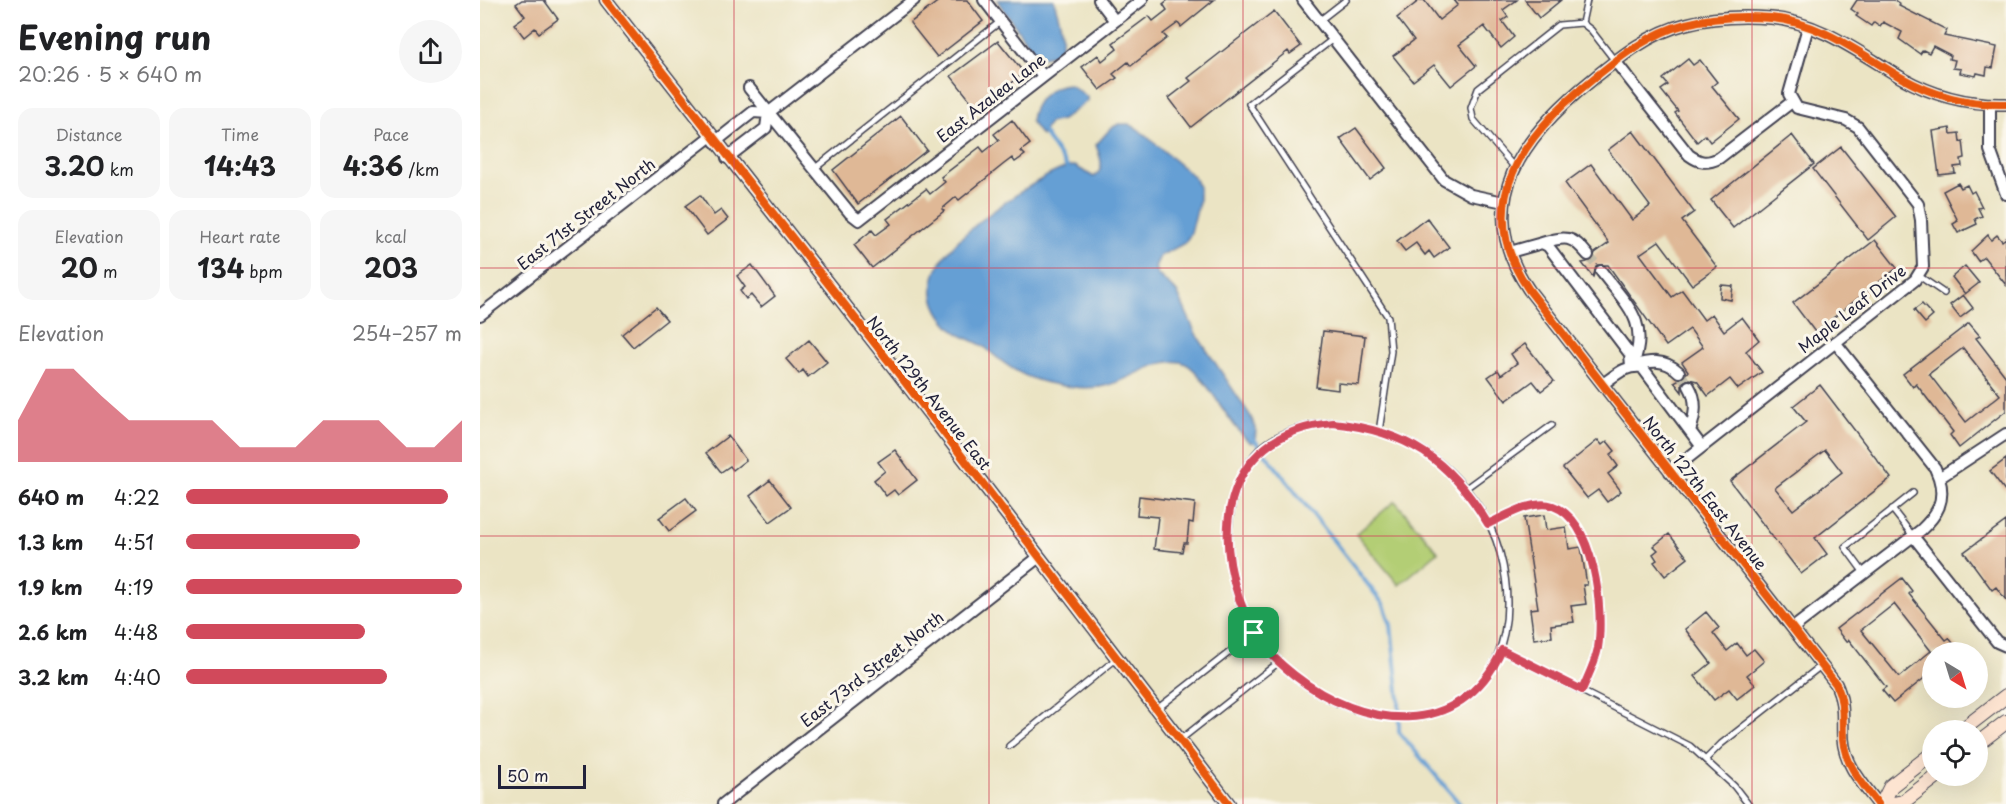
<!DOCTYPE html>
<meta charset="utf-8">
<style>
:root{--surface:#fff;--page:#f6f6f6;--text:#202124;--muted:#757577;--accent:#d1495b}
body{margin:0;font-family:"Playpen Sans",sans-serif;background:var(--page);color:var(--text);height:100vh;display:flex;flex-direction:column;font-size:22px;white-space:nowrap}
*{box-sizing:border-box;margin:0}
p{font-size:20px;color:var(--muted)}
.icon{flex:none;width:33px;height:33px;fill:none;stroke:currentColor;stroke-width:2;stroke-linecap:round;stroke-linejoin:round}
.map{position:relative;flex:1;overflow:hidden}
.drawer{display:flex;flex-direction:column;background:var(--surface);width:480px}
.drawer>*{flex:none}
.needle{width:39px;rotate:142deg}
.controls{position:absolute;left:1442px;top:642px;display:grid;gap:12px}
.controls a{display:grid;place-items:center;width:66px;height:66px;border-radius:50%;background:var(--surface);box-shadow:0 6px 24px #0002;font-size:30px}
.scale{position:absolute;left:18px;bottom:15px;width:88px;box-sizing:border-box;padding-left:6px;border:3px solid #22223b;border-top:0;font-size:16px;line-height:21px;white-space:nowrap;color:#22223b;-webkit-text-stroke:4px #fbf7ec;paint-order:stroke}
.pin{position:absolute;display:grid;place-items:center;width:51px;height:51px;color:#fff;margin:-26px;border-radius:12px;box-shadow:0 3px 9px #0006}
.round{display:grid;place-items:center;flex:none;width:63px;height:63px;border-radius:32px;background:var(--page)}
.summary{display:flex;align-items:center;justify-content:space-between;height:102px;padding:0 18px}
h1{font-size:33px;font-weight:700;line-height:45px}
.metrics{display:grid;grid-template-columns:repeat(3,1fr);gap:9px;height:102px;padding:6px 18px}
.metrics div{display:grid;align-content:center;border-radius:15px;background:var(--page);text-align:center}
.metrics b{font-size:26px;font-weight:700}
.metrics small{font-size:16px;font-weight:400}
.metrics p{font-size:16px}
.chart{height:168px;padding:12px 18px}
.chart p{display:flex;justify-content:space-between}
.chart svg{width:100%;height:108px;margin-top:6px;fill:var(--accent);opacity:.7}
ul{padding:0 18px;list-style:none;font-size:20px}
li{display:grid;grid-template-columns:96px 72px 1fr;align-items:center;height:45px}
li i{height:15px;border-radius:8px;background:var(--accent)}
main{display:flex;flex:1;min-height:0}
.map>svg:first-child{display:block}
.green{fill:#b3ce74;stroke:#6a7858;stroke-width:1.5}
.water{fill:#659fd4;stroke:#446088;stroke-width:1.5}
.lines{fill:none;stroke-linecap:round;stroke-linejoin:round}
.stream{stroke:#659fd4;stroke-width:4}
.building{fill:#dfb896;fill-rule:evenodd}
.minor-tunnel{stroke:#c3bda9;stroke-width:10;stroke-dasharray:10 5;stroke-linecap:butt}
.service-casing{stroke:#403f50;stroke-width:8}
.minor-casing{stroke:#403f50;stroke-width:14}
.tertiary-casing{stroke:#403f50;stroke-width:15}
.secondary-casing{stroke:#403f50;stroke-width:16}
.service{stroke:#fff;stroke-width:5}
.minor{stroke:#fff;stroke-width:10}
.tertiary{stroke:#fff;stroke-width:12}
.secondary{stroke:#fde4d1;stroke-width:14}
.cycleway-casing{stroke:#fbf7ec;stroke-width:11}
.cycleway{stroke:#e8590c;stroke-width:8}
.route-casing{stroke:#fff;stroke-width:12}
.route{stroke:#d1495b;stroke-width:8}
.grid{fill:none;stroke:#d1495b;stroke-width:1.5;stroke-opacity:0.55}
.labels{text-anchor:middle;stroke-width:6;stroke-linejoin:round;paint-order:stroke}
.street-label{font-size:16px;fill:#22223b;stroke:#fbf7ec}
</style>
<main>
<section class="drawer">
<div class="summary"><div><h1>Evening run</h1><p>20:26 · 5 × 640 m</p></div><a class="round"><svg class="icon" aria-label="share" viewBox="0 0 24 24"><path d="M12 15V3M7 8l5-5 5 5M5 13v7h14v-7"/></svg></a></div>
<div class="metrics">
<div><p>Distance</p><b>3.20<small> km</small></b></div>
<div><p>Time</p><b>14:43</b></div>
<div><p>Pace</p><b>4:36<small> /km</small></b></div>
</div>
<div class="metrics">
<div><p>Elevation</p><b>20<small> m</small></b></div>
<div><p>Heart rate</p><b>134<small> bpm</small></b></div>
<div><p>kcal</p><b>203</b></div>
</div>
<div class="chart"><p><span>Elevation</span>254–257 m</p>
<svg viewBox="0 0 160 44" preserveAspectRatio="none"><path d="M0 44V27L10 6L20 6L30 17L40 27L50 27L60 27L70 27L80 38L90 38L100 38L110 27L120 27L130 27L140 38L150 38L160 27V44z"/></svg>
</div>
<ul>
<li><b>640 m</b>4:22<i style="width:95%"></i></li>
<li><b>1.3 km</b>4:51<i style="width:63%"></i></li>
<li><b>1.9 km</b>4:19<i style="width:100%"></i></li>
<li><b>2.6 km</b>4:48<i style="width:65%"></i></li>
<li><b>3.2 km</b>4:40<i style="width:73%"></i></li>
</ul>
</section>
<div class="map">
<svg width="1526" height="804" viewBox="0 0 1526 804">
<rect width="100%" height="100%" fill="#fbf7ec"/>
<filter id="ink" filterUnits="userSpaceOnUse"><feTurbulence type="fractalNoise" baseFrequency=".0167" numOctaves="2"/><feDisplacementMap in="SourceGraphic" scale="12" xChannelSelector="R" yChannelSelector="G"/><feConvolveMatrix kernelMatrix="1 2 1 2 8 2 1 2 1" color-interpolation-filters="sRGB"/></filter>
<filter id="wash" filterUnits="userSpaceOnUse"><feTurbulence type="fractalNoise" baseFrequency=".008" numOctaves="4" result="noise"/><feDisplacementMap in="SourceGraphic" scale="24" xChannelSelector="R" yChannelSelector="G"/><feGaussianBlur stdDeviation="1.35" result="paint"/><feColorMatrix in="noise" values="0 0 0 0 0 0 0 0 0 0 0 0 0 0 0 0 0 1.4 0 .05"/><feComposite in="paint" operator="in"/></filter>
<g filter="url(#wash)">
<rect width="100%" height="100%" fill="#ebe4c4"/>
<path class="green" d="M915 501 958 552 919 585 876 534Z"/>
<path class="water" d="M517 0H574C579 22 597 58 557 57Z
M590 84 607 97V101L582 120 569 123 561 136 551 122C552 102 570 84 590 84Z
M639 124H649L658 129 713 176 719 187V202L711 233 705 243 680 256 675 267 677 274 697 292 716 334 770 415 776 428 775 441 771 443C748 426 722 366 701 362 679 358 652 378 632 384 614 390 592 388 573 384 545 379 527 367 507 349 498 341 484 339 475 331 424 285 470 245 508 215 525 202 575 166 595 166L614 177C626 168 620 157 616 145L631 128Z"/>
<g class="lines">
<path class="stream" d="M561 129 589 170
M773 438 904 605 911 625 919 700V732L980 804"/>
</g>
<g id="blocks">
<path class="building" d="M42 0H64L78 19 59 33 55 28 44 37 34 24 45 16 36 4Z
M460 0H487L503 21 457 57 430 23Z
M688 0H734L701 27 698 23 683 34 687 38 651 66 648 62 633 74 637 78 620 90 602 67 618 55 622 61 637 49 633 43 669 16 673 21 687 10 683 4Z
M940 0H944L959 20 978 5 974 0H1037L1023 10 1028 17 1022 21 1034 37 1021 48 1004 26 979 45 996 66 971 86 954 65 933 81 913 56 934 40 917 18Z
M1045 0H1081L1059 18Z
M1377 0H1414L1420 4 1419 6 1467 30 1464 36 1517 47 1513 68 1507 67 1506 75 1497 73 1496 76 1480 73 1481 69 1473 68 1475 60 1469 59 1470 55 1453 46 1449 53 1443 50 1440 54 1419 39 1422 32 1403 22 1400 26 1394 22 1391 26 1376 16 1378 14 1371 9Z
M794 11 821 46 810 54 808 51 711 127 689 98 711 81 708 78Z
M518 41 544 73 498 110 471 76Z
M1208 59 1213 65 1220 60 1237 82 1232 86 1259 119 1230 142 1225 135 1217 142 1195 113 1198 111 1181 90 1188 85 1183 79Z
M421 116 447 150 378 204 353 170Z
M532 120 550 144 541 151 545 155 535 162 532 158 524 164 479 200 476 197 462 209 464 211 392 268 374 245 392 230 396 235 411 224 407 219 446 189 450 194 465 182 461 177 500 147 504 152 519 140 514 134Z
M876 128 906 168 890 180 860 139Z
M1470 128 1471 134 1479 133 1480 142 1483 141 1485 158 1481 159 1482 166 1474 167 1475 173 1459 175 1453 131Z
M1153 131 1214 212 1202 221 1237 267 1212 285 1179 241 1160 254 1192 297 1202 290 1224 320 1232 314 1244 331 1262 317 1279 340 1266 351 1282 372 1258 389 1250 379 1228 396 1217 381 1209 379 1202 382V392L1194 382 1204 377 1208 371 1202 362 1223 347 1210 329 1186 346 1128 265H1117L1113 277 1102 263 1112 261 1115 253 1129 243 1085 183 1111 164 1152 220 1170 206 1128 150Z
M1312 135 1334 164 1253 228 1231 200Z
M1361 147 1416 217 1388 240 1333 169Z
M1478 183 1481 188 1487 185 1491 193 1494 191 1502 207 1498 208 1502 216 1495 219 1497 224 1478 233 1473 224 1478 221 1463 191Z
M220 195 234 215 241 210 248 219 227 235 205 206Z
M947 218 969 247 954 258 949 251 945 255 936 243 925 251 917 241Z
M1508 235 1511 240 1517 235 1522 241 1526 238V285L1504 257 1498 261 1491 251Z
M1395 240 1417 268 1335 332 1313 303Z
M272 265 295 296 281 307 271 295 266 299 260 291 265 287 257 276Z
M1485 266 1499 283 1485 294 1472 277Z
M1241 285 1253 286 1251 300 1240 298Z
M1483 295 1493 308 1480 318 1470 305Z
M1442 304 1453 316 1445 323 1434 310Z
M176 307 187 320 153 347 142 334Z
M1489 323 1500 336 1496 338 1526 377V411L1479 448 1470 435 1473 432 1436 384 1433 387 1423 374ZM1483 348 1520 395 1486 422 1449 374Z
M843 331 885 336 879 385 858 383V390L836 387Z
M329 340 347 362 328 377 323 370 319 374 306 359Z
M1045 344 1074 381 1061 391 1053 381 1026 401 1008 377 1018 370 1021 375 1037 363 1031 354Z
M1340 385 1411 478 1335 538 1347 554 1321 574 1250 481 1326 422 1313 406ZM1345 450 1362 472 1313 510 1295 488Z
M248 436 266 460 253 470 250 466 241 472 226 453Z
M1118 440 1122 445 1127 441 1135 451 1130 455 1138 466 1128 474 1141 491 1127 502 1118 490 1107 498 1083 468Z
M415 450 437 480 418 495 414 490 406 496 394 480 405 471 398 462Z
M1526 459V492L1510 471Z
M290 480 311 507 290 522 270 496Z
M659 496 715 503 713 523 709 522 707 543H704L702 552 674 549 678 517 657 515Z
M206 498 216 511 189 531 179 518Z
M1064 515 1066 530 1086 527 1089 549 1101 547 1107 585H1103L1106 604 1091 606 1094 622 1071 625 1072 637 1054 639 1050 609 1058 608 1044 518Z
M1526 521V600L1516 587 1512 590 1484 552Z
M1189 534 1208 558 1185 576 1174 562 1177 560 1173 554 1178 550 1174 546Z
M1422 578 1432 591 1429 594 1466 640 1469 638 1480 652H1452V672L1413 703 1402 690 1406 687 1369 640 1366 642 1356 629ZM1414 604 1451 651 1419 677 1381 630Z
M1226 612 1239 628 1233 633 1247 651 1257 643 1266 655 1274 649 1284 661 1267 675 1275 685 1257 699 1249 689 1234 700 1215 676 1231 663 1205 629Z"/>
</g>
</g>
<g filter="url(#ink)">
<use href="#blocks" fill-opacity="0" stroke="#403f50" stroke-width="1.5"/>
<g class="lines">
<path class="minor-tunnel" d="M1108 255 1121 271
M1199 372 1209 386"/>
<g class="service-casing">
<path id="service" d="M1107 0 1102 23 1111 30 1135 61
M839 21 866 0
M853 39 769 104 908 317 911 351 899 432
M1035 168 993 119 991 108 998 89 1079 25 1102 23
M334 169 521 21
M1439 276 1464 293
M853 422C888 427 926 436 954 458 978 476 998 502 1011 528 1039 590 1035 685 960 711 893 734 813 691 775 634 743 585 737 501 775 454 793 432 826 425 853 422Z
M986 488 1072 425
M1412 509 1433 536
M1008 524C1026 516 1053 499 1073 506 1115 521 1124 611 1118 648 1115 663 1108 676 1102 690
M1384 573 1365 547 1433 493
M1021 650 1210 746 1254 786 1268 804
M677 709 774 633
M700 740 799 662
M529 746 636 659
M1226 759 1241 744 1342 665"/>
</g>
<g class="minor-casing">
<path id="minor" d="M504 0 563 76
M619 0 635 21
M823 0 964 180 991 195 1024 202
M1135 61 1209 155C1220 163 1227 164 1239 158L1313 101
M269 88 370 213 379 220 662 0
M1510 105V150L1526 194
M235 142 273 112 288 113 434 0
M247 158 286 128 288 113
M1062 243C1086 236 1092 235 1108 255
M1030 252 1062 243 1068 246 1150 354 1151 366C1170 361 1184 358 1199 372
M1121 271C1146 305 1170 321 1153 365
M0 315 231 136
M1355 342 1455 468 1459 478
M1123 384C1136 375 1145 365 1162 367L1222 447
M1209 386C1218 401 1215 416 1210 431
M1190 472 1435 280 1443 267 1441 220 1438 204 1378 127 1366 120 1317 108 1309 94 1328 27
M1433 536 1517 642 1526 646
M1313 628 1441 530C1457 515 1466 501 1459 478L1526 434
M243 804 559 557
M1398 804C1383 784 1365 765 1363 739 1362 718 1365 703 1356 684L1049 290C990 204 1043 135 1113 79 1141 56 1170 33 1206 24 1232 17 1264 16 1291 18 1340 22 1381 54 1422 78 1454 96 1490 105 1526 104"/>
</g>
<g class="tertiary-casing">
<path id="tertiary" d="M126 0 418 373 749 804"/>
</g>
<g class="secondary-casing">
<path id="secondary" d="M1482 730 1526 696
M1497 744 1526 722
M1402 804 1411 786 1452 754
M1413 804 1423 802 1457 776"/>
</g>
<use href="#service" class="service"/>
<use href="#minor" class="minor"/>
<use href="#tertiary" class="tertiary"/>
<use href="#secondary" class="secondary"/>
<g class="cycleway-casing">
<path id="cycleway" d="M126 0 418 373 749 804
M1398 804C1383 784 1365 765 1363 739 1362 718 1365 703 1356 684L1049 290C990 204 1043 135 1113 79 1141 56 1170 33 1206 24 1232 17 1264 16 1291 18 1340 22 1381 54 1422 78 1454 96 1490 105 1526 104"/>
</g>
<use href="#cycleway" class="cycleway"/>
</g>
</g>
<g class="lines" filter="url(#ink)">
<g class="route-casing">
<path id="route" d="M853 423C928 431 970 460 1008 524 1026 516 1053 499 1073 506 1115 521 1124 611 1118 648 1115 663 1108 676 1102 690L1022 650C980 742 882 729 814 675 799 663 783 649 774 632 727 546 737 433 853 423Z"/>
</g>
<use href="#route" class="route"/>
</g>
<path class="grid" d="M254 0V804M509 0V804M763 0V804M1017 0V804M1272 0V804M0 268H1526M0 536H1526"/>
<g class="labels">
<g class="street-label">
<text transform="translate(511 98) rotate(-38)" y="6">East Azalea Lane</text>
<text transform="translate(106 214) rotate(-38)" y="6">East 71st Street North</text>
<text transform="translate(1372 309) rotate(-38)" y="6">Maple Leaf Drive</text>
<text transform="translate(449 393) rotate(52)" y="6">North 129th Avenue East</text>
<text transform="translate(1225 493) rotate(52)" y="6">North 127th East Avenue</text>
<text transform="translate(392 669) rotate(-38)" y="6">East 73rd Street North</text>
</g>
</g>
</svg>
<div class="controls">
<a><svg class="needle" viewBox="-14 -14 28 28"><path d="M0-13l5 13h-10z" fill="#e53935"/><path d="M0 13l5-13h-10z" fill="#757577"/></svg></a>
<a><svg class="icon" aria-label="locate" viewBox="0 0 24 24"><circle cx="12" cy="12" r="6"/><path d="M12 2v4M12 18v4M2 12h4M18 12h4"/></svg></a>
</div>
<div class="scale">50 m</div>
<div class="pin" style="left:774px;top:633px;background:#1e9e55"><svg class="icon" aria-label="arrive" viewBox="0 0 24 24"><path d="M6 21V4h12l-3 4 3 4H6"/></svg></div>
</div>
</main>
